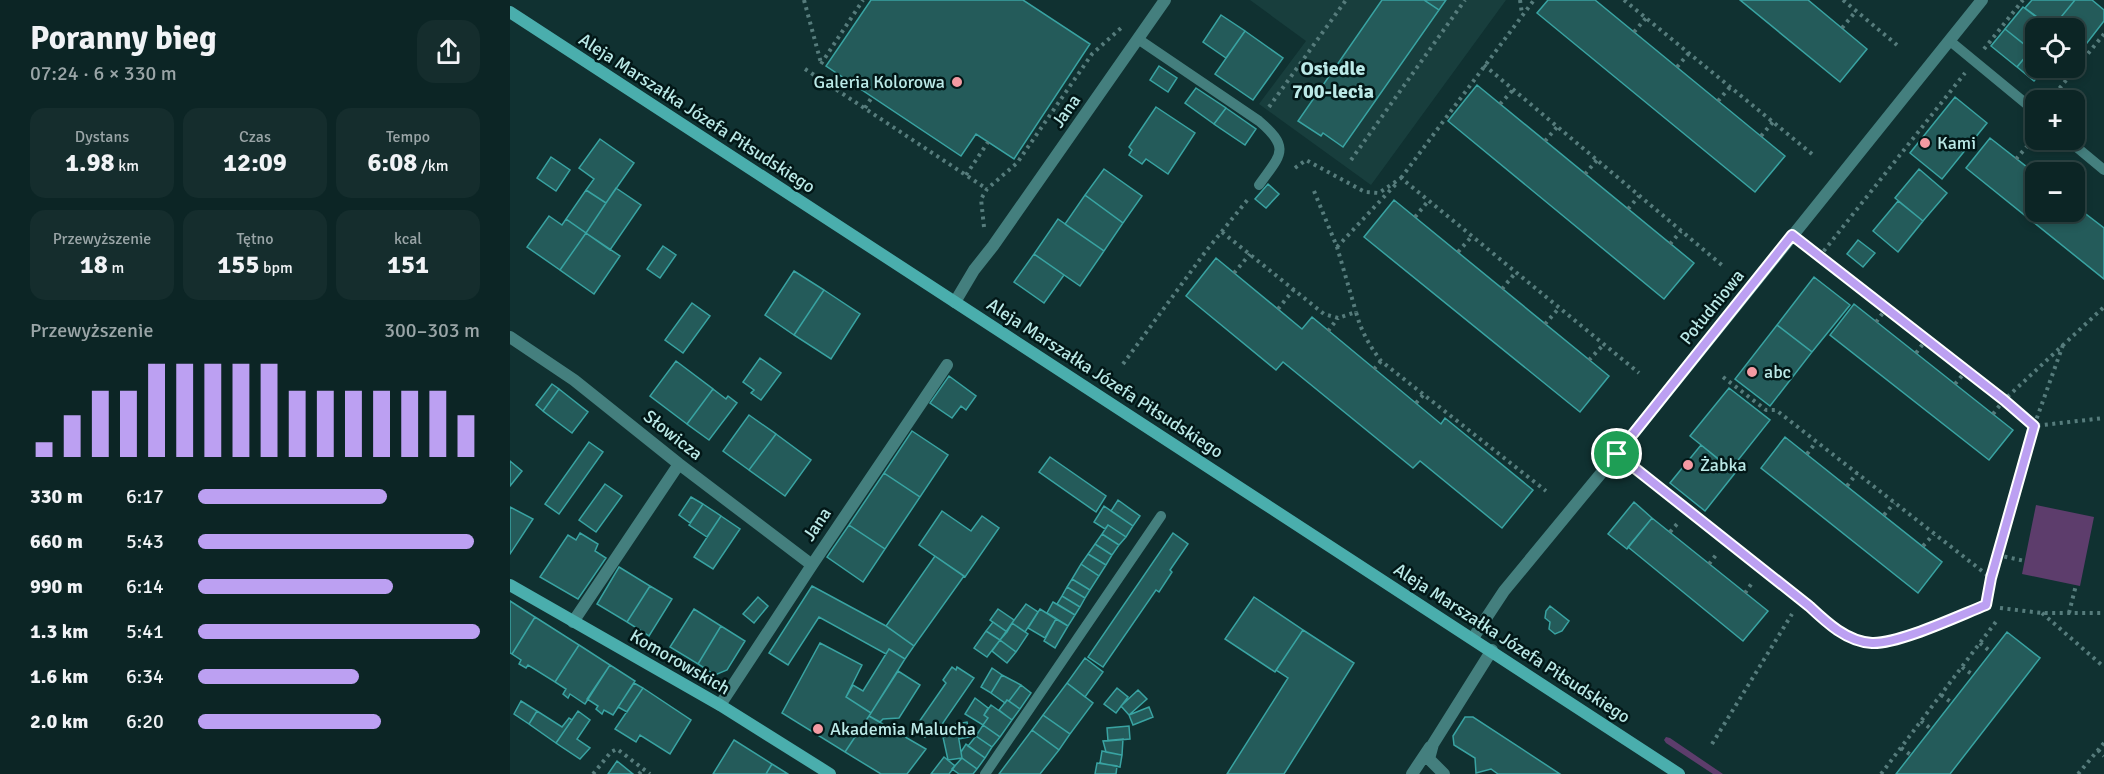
<!DOCTYPE html>
<html lang="pl">
<meta charset="utf-8">
<style>
:root{--surface:#0c2525;--page:#152d2d;--text:#f1f3f6;--muted:#9aa5a7;--line:#2c4242;--accent:#bca0f2}
body{margin:0;font-family:Signika,sans-serif;background:var(--page);color:var(--text);height:100vh;display:flex;flex-direction:column;font-size:22px;white-space:nowrap}
*{box-sizing:border-box;margin:0}
p{font-size:20px;color:var(--muted)}
.icon{flex:none;width:33px;height:33px;fill:none;stroke:currentColor;stroke-width:2;stroke-linecap:round;stroke-linejoin:round}
.map{position:relative;flex:1;overflow:hidden}
.details{display:flex;flex-direction:column;background:var(--surface);width:510px}
.details>*{flex:none}
.controls{position:absolute;left:1515px;top:18px;display:grid;gap:12px}
.controls a{display:grid;place-items:center;width:60px;height:60px;border-radius:12px;background:var(--surface);box-shadow:0 3px 9px #0003,0 0 0 2px var(--line);font-size:30px}
.pin{position:absolute;display:grid;place-items:center;width:51px;height:51px;color:#fff;margin:-26px;border:3px solid #fff;border-radius:50%;box-shadow:0 2px 6px #0007}
.round{display:grid;place-items:center;flex:none;width:63px;height:63px;border-radius:18px;background:var(--page)}
.summary{display:flex;align-items:center;justify-content:space-between;height:102px;padding:0 30px}
h1{font-size:33px;font-weight:700;line-height:45px}
.metrics{display:grid;grid-template-columns:repeat(3,1fr);gap:9px;height:102px;padding:6px 30px}
.metrics div{display:grid;align-content:center;border-radius:15px;background:var(--page);text-align:center}
.metrics b{font-size:26px;font-weight:700}
.metrics small{font-size:16px;font-weight:400}
.metrics p{font-size:16px}
.chart{height:168px;padding:12px 30px}
.chart p{display:flex;justify-content:space-between}
.chart svg{width:100%;height:108px;margin-top:6px;stroke:var(--accent);stroke-width:6}
ul{padding:0 30px;list-style:none;font-size:20px}
li{display:grid;grid-template-columns:96px 72px 1fr;align-items:center;height:45px}
li i{height:15px;border-radius:8px;background:var(--accent)}
main{display:flex;flex:1;min-height:0}
.map>svg:first-child{display:block}
.built{fill:#183e3d}
.green{fill:#5d3d6c}
.building{fill:#245b5a;stroke:#39a3a2;stroke-width:1.5}
.lines{fill:none;stroke-linecap:round;stroke-linejoin:round}
.path{stroke:#567c7c;stroke-width:4;stroke-dasharray:3 4.5;stroke-linecap:butt}
.lane{stroke:#447f7e;stroke-width:10}
.street{stroke:#447f7e;stroke-width:12}
.secondary{stroke:#4aaead;stroke-width:12}
.route-casing{stroke:#fff;stroke-width:12}
.route{stroke:#bca0f2;stroke-width:8}
.poi-dot{fill:#f49aa2;stroke:#021717;stroke-width:2}
.labels{text-anchor:middle;stroke-width:5;stroke-linejoin:round;paint-order:stroke}
.poi-label{font-size:18px;fill:#bbe9e7;stroke:#021717;text-anchor:start}
.street-label{font-size:18px;fill:#bbe9e7;stroke:#021717}
.neighbourhood-label{font-size:20px;font-weight:bold;fill:#bbe9e7;stroke:#021717}
</style>
<main>
<section class="details">
<div class="summary"><div><h1>Poranny bieg</h1><p>07:24 · 6 × 330 m</p></div><a class="round"><svg class="icon" aria-label="share" viewBox="0 0 24 24"><path d="M12 15V3M7 8l5-5 5 5M5 13v7h14v-7"/></svg></a></div>
<div class="metrics">
<div><p>Dystans</p><b>1.98<small> km</small></b></div>
<div><p>Czas</p><b>12:09</b></div>
<div><p>Tempo</p><b>6:08<small> /km</small></b></div>
</div>
<div class="metrics">
<div><p>Przewyższenie</p><b>18<small> m</small></b></div>
<div><p>Tętno</p><b>155<small> bpm</small></b></div>
<div><p>kcal</p><b>151</b></div>
</div>
<div class="chart"><p><span>Przewyższenie</span>300–303 m</p>
<svg viewBox="0 0 160 44" preserveAspectRatio="none"><path d="M5 44V38M15 44V27M25 44V17M35 44V17M45 44V6M55 44V6M65 44V6M75 44V6M85 44V6M95 44V17M105 44V17M115 44V17M125 44V17M135 44V17M145 44V17M155 44V27"/></svg>
</div>
<ul>
<li><b>330 m</b>6:17<i style="width:67%"></i></li>
<li><b>660 m</b>5:43<i style="width:98%"></i></li>
<li><b>990 m</b>6:14<i style="width:69%"></i></li>
<li><b>1.3 km</b>5:41<i style="width:100%"></i></li>
<li><b>1.6 km</b>6:34<i style="width:57%"></i></li>
<li><b>2.0 km</b>6:20<i style="width:65%"></i></li>
</ul>
</section>
<div class="map">
<svg width="1594" height="774" viewBox="0 0 1594 774">
<rect width="100%" height="100%" fill="#103131"/>
<path class="built" d="M740 0H996L861 185 749 104 796 41Z"/>
<path class="green" d="M1526 505 1584 517 1570 586 1512 574Z
M1156 737 1160 738 1213 774H1203L1156 743 1154 740Z"/>
<path class="building" d="M361 0H513L580 44 504 159 466 134 451 156 316 66Z
M872 0H914L929 10 833 147 813 133 811 136 788 121Z
M914 0H936L929 10Z
M1038 0H1085L1275 156 1245 192 1027 13Z
M1230 0H1298L1357 49 1330 82Z
M1522 0H1565L1542 28 1515 8Z
M1565 0H1582L1594 10V21L1570 52 1564 47V28H1542Z
M1513 7 1541 28H1526V50L1524 52 1495 29Z
M711 15 735 31 716 58 693 42Z
M1495 29 1521 50 1507 67 1481 46Z
M735 31 773 58 743 100 705 74Z
M1521 50 1526 54V68H1535L1524 81 1507 67Z
M649 66 667 78 658 92 640 80Z
M967 85 1184 263 1154 299 938 121Z
M686 88 716 108 704 124 675 103Z
M1445 97 1477 123 1432 179 1400 153Z
M646 107 685 133 658 174 636 159 632 164 619 155 622 150 619 147Z
M716 108 746 129 735 145 704 124Z
M1480 138 1526 174V212H1564V205L1594 228V279L1456 168Z
M90 139 124 163 96 203 76 190 84 179 69 168Z
M41 157 60 170 46 191 27 178Z
M594 169 632 196 613 223 575 195Z
M1409 169 1437 193 1413 221 1385 198Z
M758 184 769 194 756 208 745 199Z
M106 188 131 205 100 250 76 233Z
M76 190 96 203 76 233 56 219Z
M575 195 613 223 594 251 555 224Z
M884 200 1099 376 1070 412 854 237Z
M1388 201 1413 221 1388 252 1363 231Z
M39 216 52 225 56 219 76 233 50 270 17 247Z
M548 219 594 251 570 286 524 254Z
M76 233 110 256 84 294 50 270Z
M1348 240 1365 253 1353 267 1337 254Z
M153 246 166 255 150 278 137 269Z
M524 254 554 275 534 303 504 282Z
M706 258 792 329 802 317 931 424 935 418 1023 490 992 528 910 461 903 468 773 362 766 370 676 296Z
M284 271 314 290 284 335 255 315Z
M1304 277 1340 305 1302 352 1267 325Z
M314 290 350 314 321 359 284 335Z
M182 303 200 316 173 353 155 340Z
M1344 304 1503 430 1479 460 1320 335Z
M1267 325 1302 352 1260 406 1225 379Z
M250 358 271 373 251 400 241 393 244 390 233 382Z
M166 361 203 389 177 424 140 396Z
M439 376 466 396 456 410 451 406 442 418 420 403Z
M42 384 49 389 33 411 26 405Z
M1219 388 1260 420 1221 469 1180 436Z
M49 389 78 412 62 433 33 411Z
M203 389 216 399 218 396 227 403 199 440 177 424Z
M239 415 266 434 239 470 213 451Z
M402 431 438 455 410 497 374 473Z
M266 434 301 460 275 496 239 470Z
M1275 437 1432 562 1408 593 1251 468Z
M79 442 93 452 49 514 35 504Z
M1191 445 1225 473 1195 511 1160 483Z
M540 457 596 496 586 512 529 472Z
M0 461 12 471 0 486Z
M374 473 410 497 375 549 339 525Z
M95 484 112 496 86 532 69 520Z
M181 497 193 504 180 523 169 515Z
M608 500 630 516 623 526 601 511Z
M1124 502 1142 518 1117 549 1098 534Z
M193 504 211 516 197 537 179 525Z
M594 506 623 526 616 537 598 525 595 529 584 522Z
M0 507 23 519 0 554Z
M432 511 461 531 472 516 489 528 455 577 409 545Z
M211 516 230 529 203 569 184 557Z
M1142 518 1258 611 1233 641 1118 547Z
M339 525 375 549 353 582 317 557Z
M598 525 616 537 609 545 592 534Z
M70 533 88 544 85 551 96 558 68 599 30 577 58 535 66 540Z
M663 533 678 544 660 570 662 572 649 592 646 590 593 667 578 657Z
M592 534 609 545 602 555 585 544Z
M585 544 602 555 596 565 578 554Z
M578 554 596 565 589 576 571 564Z
M425 556 454 576 404 646 376 626Z
M571 564 589 576 580 590 562 579Z
M109 567 140 586 117 622 87 604Z
M562 579 580 590 575 598 557 587Z
M140 586 162 599 139 636 117 622Z
M302 586 376 626 404 646 395 659 379 649 376 654 309 617 278 665 259 653Z
M557 587 575 598 570 607 552 596Z
M552 596 570 607 565 615 547 604Z
M248 597 258 606 244 623 233 614Z
M744 597 793 630 765 672 715 639Z
M0 601 25 617 2 654 0 653Z
M543 602 565 615 558 626 537 613Z
M516 604 528 612 515 632 502 623Z
M1040 606 1059 621 1052 631 1045 634 1039 629 1040 622 1035 618 1036 611Z
M184 609 211 626 188 664 160 647Z
M488 609 504 620 497 632 480 620Z
M530 609 546 619 535 638 518 628Z
M25 617 69 645 45 682 18 665 16 668 9 664 11 660 2 654Z
M546 619 558 626 545 648 534 641Z
M483 622 497 632 490 640 476 631Z
M502 623 518 634 506 652 490 640Z
M211 626 235 641 217 670 205 675 188 664Z
M793 630 844 663 774 774H717L778 678 766 670Z
M476 631 490 640 477 657 464 648Z
M1497 632 1530 658 1440 774H1386Z
M490 640 506 652 497 663 482 651Z
M310 643 352 665 336 697 361 713 335 752 272 713Z
M69 645 100 665 75 704 60 694 58 698 53 694 56 689 45 682Z
M379 649 395 659 361 713 336 697 343 685 353 691Z
M575 658 593 672 575 697 557 683Z
M100 665 125 681 103 715 94 710 92 714 86 709 88 706 77 699Z
M442 667 446 670 447 667 464 678 424 736 418 731 415 737 404 729 436 683 433 680Z
M482 668 492 675 481 693 471 687Z
M388 671 410 685 389 718 373 719 370 722 359 716Z
M492 675 511 685 499 701 497 700 495 703 481 693Z
M124 683 133 688 117 712 108 707Z
M557 683 583 703 560 734 533 715Z
M511 685 521 693 510 709 499 701Z
M133 688 181 720 160 754 130 735 126 742 105 729Z
M607 688 618 697 606 713 594 704Z
M628 690 637 699 619 715 611 706Z
M465 698 478 708 474 715 478 718 473 725 455 714Z
M497 700 510 709 502 720 489 710Z
M11 701 27 711 19 724 4 714Z
M481 705 502 720 490 737 473 725 478 718 474 715Z
M639 707 643 717 623 725 619 715Z
M27 711 52 727 59 718 62 720 46 743 19 724Z
M68 711 80 720 67 739 80 748 70 759 46 743Z
M533 715 560 734 549 750 522 730Z
M359 716 416 749 397 774H371L335 752Z
M955 717H963L1050 774H988L981 769 966 773 965 758 944 745 943 736Z
M457 722 460 737 449 739 446 724Z
M473 725 490 737 482 747 466 736Z
M619 726 620 739 598 741 597 728Z
M522 730 549 750 530 774H489Z
M448 734 452 758 438 760 433 737Z
M466 736 482 747 475 758 458 746Z
M613 739 612 755 596 752 593 741Z
M224 740 262 764 256 774H203Z
M456 744 475 758 467 769 452 758 451 752Z
M592 751 612 755 610 767 590 763Z
M434 757 445 766 439 774H421Z
M452 758 467 769 463 774H449L442 769Z
M107 761 123 774H98Z
M587 763 607 766 606 774H585Z
M262 764 278 774H256Z"/>
<g class="lines">
<path class="path" d="M294 0 311 63
M1010 0 1012 14
M1114 0 1302 154
M1333 0 1387 45
M1332 28 1346 11
M1124 32 1136 18
M1474 49 1513 0
M311 64 353 0
M974 65 1213 266
M1167 67 1179 53
M295 69 477 189
M1540 100 1594 34
M1208 101 1220 87
M990 104 1003 90
M759 107 836 0
M355 108 362 97
M1251 136 1263 122
M1035 141 1047 127
M1506 159 1526 136
M841 160 955 0
M785 168 796 160 855 192 869 193 891 178 1129 373
M1075 174 1087 160
M456 175 478 142
M891 178 1024 0
M804 191 827 247 846 312
M1118 209 1129 196
M905 217 919 200
M474 227 471 199 477 189 507 163 582 54 611 28
M712 232 814 314 828 318 846 312C851 331 859 345 871 361L1036 491
M1160 244 1171 231
M1295 245 1494 400 1524 426 1553 345
M827 247 886 184
M948 252 962 236
M1309 257 1455 73
M724 273 740 254
M992 289 1006 272
M768 309 784 289
M1366 322 1376 309
M1035 324 1049 308
M818 331 828 318
M1406 353 1416 340
M1079 360 1094 344
M613 364 696 251 739 198
M864 369 871 361
M1213 377 1256 410H1266L1481 578
M1445 384 1456 371
M906 403 914 394
M1483 414 1494 400 1594 307
M1297 454 1306 442
M1337 486 1347 473
M1374 515 1384 503
M1160 532 1167 524
M1413 546 1424 534
M1487 555 1515 561
M1199 564 1206 555
M1479 589 1524 426 1594 418
M1235 593 1242 583
M1490 608 1532 613H1594
M1532 613 1594 667
M1559 613 1566 585
M1470 643 1481 652
M1452 667 1463 675
M1431 695 1441 702
M1411 721 1421 729
M1202 744 1282 614
M1391 748 1401 755
M1588 750 1594 756
M83 774 101 752 107 749 140 774
M129 774 133 769
M1371 774 1488 619
M1568 774 1594 743"/>
<path class="lane" d="M628 39 749 121C782 149 770 155 749 185
M1440 41 1526 112
M1558 140 1594 170
M1107 454 1299 606C1316 622 1337 642 1362 643 1389 643 1448 616 1476 605
M475 774 651 516"/>
<path class="street" d="M445 302 464 270 483 246 655 0
M0 337 64 380 169 464 302 565
M63 622 169 464
M963 638 994 591 1107 454 1472 0
M210 705 302 565 437 365
M902 774 920 747
M934 774 919 759 923 744 982 650"/>
<path class="secondary" d="M0 12 1169 774
M0 585 210 705 320 774"/>
</g>
<g class="lines">
<g class="route-casing">
<path id="route" d="M1282 235 1494 400 1524 426 1481 578 1476 605C1448 616 1389 644 1362 643 1337 642 1316 622 1299 606L1107 454Z"/>
</g>
<use href="#route" class="route"/>
</g>
<g class="poi-dot">
<circle cx="447" cy="82" r="6"/>
<circle cx="1415" cy="143" r="6"/>
<circle cx="1242" cy="372" r="6"/>
<circle cx="1178" cy="465" r="6"/>
<circle cx="308" cy="729" r="6"/>
</g>
<g class="labels">
<g class="poi-label">
<text x="435" y="88" text-anchor="end">Galeria Kolorowa</text>
<text x="1427" y="149">Kami</text>
<text x="1254" y="378">abc</text>
<text x="1190" y="471">Żabka</text>
<text x="320" y="735">Akademia Malucha</text>
</g>
<g class="street-label">
<text transform="translate(556 111) rotate(-55)" y="6">Jana</text>
<text transform="translate(187 113) rotate(33)" y="6">Aleja Marszałka Józefa Piłsudskiego</text>
<text transform="translate(1202 307) rotate(-51)" y="6">Południowa</text>
<text transform="translate(595 378) rotate(33)" y="6">Aleja Marszałka Józefa Piłsudskiego</text>
<text transform="translate(163 435) rotate(38)" y="6">Słowicza</text>
<text transform="translate(307 524) rotate(-56)" y="6">Jana</text>
<text transform="translate(1002 643) rotate(33)" y="6">Aleja Marszałka Józefa Piłsudskiego</text>
<text transform="translate(170 662) rotate(30)" y="6">Komorowskich</text>
</g>
<g class="neighbourhood-label">
<text x="823" y="75">Osiedle<tspan x="823" dy="23">700-lecia</tspan></text>
</g>
</g>
</svg>
<div class="controls">
<a><svg class="icon" aria-label="locate" viewBox="0 0 24 24"><circle cx="12" cy="12" r="6"/><path d="M12 2v4M12 18v4M2 12h4M18 12h4"/></svg></a>
<a>+</a>
<a>−</a>
</div>
<div class="pin" style="left:1107px;top:454px;background:#1e9e55"><svg class="icon" aria-label="arrive" viewBox="0 0 24 24"><path d="M6 21V4h12l-3 4 3 4H6"/></svg></div>
</div>
</main>
